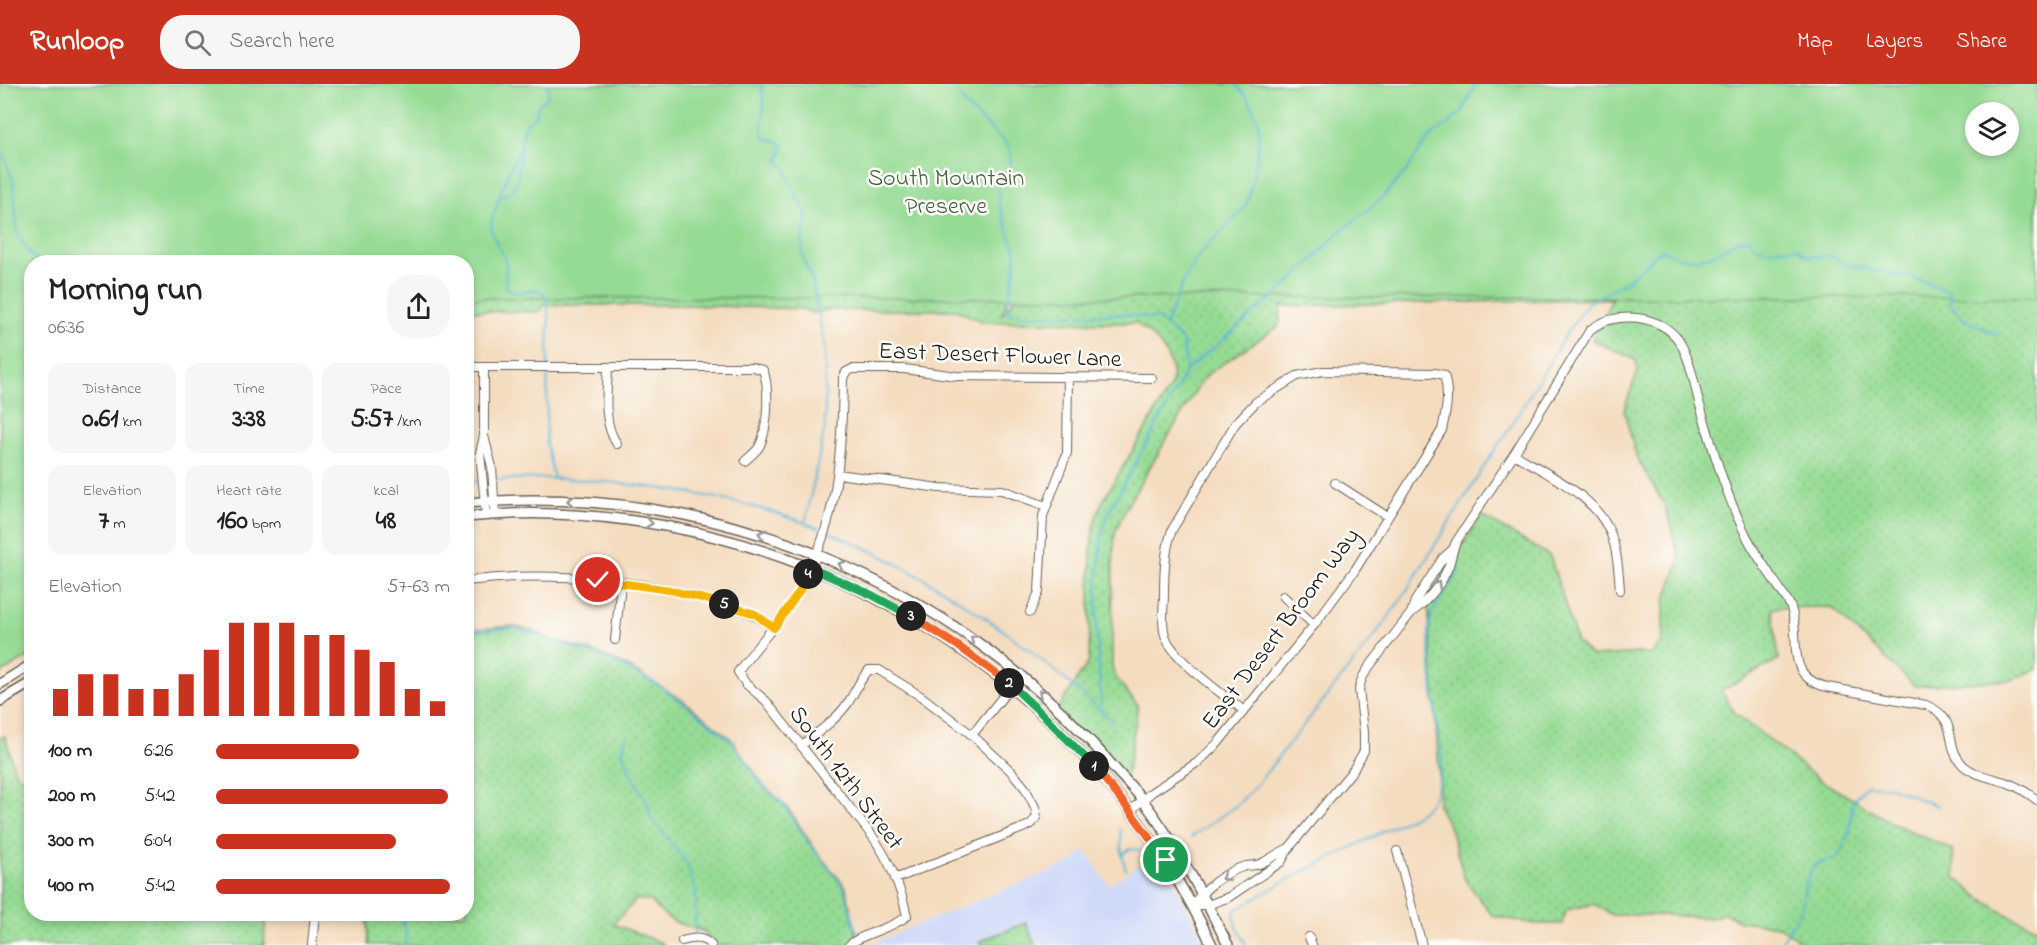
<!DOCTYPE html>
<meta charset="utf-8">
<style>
:root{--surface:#fff;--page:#f6f6f6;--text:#222;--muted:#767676;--accent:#c8321e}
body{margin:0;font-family:"Indie Flower",sans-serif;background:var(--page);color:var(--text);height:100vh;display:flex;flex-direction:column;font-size:22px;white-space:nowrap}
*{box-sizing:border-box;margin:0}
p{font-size:20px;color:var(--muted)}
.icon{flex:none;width:33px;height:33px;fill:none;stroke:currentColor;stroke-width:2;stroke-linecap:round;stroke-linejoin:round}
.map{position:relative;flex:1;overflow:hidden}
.panel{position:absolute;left:24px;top:171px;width:450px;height:666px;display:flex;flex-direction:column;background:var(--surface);border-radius:24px;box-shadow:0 3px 9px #0003}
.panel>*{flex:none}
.fabs{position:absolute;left:1965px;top:18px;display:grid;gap:12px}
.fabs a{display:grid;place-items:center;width:54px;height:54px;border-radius:50%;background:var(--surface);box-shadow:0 3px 9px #0003;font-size:30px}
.pin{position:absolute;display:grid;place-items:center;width:51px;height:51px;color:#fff;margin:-26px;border:3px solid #fff;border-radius:50%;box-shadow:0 2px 6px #0007}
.km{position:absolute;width:30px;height:30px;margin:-15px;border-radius:50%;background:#222;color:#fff;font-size:16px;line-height:30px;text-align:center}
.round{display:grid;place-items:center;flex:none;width:63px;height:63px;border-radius:24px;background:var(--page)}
.summary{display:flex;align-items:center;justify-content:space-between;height:102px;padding:0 24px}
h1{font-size:33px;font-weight:700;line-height:45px}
.figures{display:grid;grid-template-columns:repeat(3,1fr);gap:9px;height:102px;padding:6px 24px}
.figures div{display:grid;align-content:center;border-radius:15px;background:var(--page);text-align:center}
.figures b{font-size:26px;font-weight:700}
.figures small{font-size:16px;font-weight:400}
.figures p{font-size:16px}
.chart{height:168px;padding:12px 24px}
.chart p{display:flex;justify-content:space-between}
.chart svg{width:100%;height:108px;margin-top:6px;stroke:var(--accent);stroke-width:6}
ul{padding:0 24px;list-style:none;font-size:20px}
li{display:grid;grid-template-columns:96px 72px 1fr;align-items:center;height:45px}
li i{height:15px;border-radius:8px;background:var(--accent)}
header{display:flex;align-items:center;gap:36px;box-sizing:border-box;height:84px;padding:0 30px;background:var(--accent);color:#fff}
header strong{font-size:28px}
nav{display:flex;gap:33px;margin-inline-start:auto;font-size:21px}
.search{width:420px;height:54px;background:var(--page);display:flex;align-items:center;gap:15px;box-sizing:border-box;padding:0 21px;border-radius:24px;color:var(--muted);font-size:22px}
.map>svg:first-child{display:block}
.built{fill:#cfdaf9}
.grass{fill:url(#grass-dots);stroke:#597c58;stroke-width:1.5;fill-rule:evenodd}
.park{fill:#96db94;stroke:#597c58;stroke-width:1.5;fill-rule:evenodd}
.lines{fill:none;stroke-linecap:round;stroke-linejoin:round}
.stream{stroke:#59b4d7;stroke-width:2}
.minor-casing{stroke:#685f55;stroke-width:10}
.tertiary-casing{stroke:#685f55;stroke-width:12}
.minor{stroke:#fff;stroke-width:8}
.tertiary{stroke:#fff;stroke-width:9}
.oneway{stroke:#999}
.split-1-casing{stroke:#fff;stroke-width:12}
.split-2-casing{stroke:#fff;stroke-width:12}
.split-3-casing{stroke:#fff;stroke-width:12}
.split-4-casing{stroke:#fff;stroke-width:12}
.split-5-casing{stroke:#fff;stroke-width:12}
.split-6-casing{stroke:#fff;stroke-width:12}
.split-1{stroke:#f0652b;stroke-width:8}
.split-2{stroke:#22a559;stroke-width:8}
.split-3{stroke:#f0652b;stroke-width:8}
.split-4{stroke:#22a559;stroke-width:8}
.split-5{stroke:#f5b400;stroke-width:8}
.split-6{stroke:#f5b400;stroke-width:8}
.labels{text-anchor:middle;stroke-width:5;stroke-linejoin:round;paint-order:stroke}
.park-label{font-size:24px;fill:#475f46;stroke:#fdfcf7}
.street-label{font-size:24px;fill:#1c1c1c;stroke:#fdfcf7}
</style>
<header>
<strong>Runloop</strong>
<div class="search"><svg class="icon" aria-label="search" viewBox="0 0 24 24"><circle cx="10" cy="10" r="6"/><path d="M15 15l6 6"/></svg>Search here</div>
<nav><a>Map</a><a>Layers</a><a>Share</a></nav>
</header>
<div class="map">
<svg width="2037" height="861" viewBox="0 0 2037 861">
<defs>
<pattern id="grass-dots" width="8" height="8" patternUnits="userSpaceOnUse" patternTransform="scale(1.5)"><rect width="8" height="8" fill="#96db94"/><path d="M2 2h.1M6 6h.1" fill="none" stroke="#81bb7f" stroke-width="1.8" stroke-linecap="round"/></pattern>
</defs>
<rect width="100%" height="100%" fill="#fdfcf7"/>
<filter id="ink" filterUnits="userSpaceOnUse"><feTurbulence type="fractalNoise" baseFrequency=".0167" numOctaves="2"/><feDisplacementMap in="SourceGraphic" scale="12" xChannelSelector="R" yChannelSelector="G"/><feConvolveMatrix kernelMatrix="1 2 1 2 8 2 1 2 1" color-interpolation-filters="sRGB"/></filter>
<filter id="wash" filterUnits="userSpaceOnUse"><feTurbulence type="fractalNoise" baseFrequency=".008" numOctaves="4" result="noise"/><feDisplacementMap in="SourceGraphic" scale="24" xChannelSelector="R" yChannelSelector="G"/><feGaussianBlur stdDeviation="1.35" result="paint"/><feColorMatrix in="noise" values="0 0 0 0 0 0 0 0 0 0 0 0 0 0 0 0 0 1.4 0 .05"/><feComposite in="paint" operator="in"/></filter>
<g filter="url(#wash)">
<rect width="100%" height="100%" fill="#f4dcbf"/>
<path class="built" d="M1084 765 1109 801 1156 770 1180 809 1206 861H868L1073 778Z"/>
<path class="grass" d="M0 0 1012 175 1006 218 1002 230 1009 225 1019 202 2037 0V585L2011 596 1915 602 1831 523 1772 524 1779 575 1721 607 1735 629 1820 696 1892 739 1953 766 1955 793C1978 814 2007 834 2037 843V861H1804L1803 859 1779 842 1740 837 1724 829 1713 834 1669 831H1612L1594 820 1566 826 1562 840H1536L1493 832 1465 796 1450 744 1438 721 1439 687 1428 520 1481 431 1550 472 1577 558 1592 572 1640 569 1650 571 1662 558 1665 516 1680 477 1665 422 1636 372 1624 326 1638 286 1636 276 1592 256 1612 215 1281 222 1279 242 1209 289 1199 301 1128 420 1115 448 1113 478 1112 582 1114 591 1138 622 1129 679 1123 704 1101 677 1054 631 1089 577 1091 465C1092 448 1095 434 1102 418L1171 302C1178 276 1156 253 1136 239L985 238 955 226H829L813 229 803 225 685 221H544L540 228 467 227 466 178ZM1976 28H2008V62H1976Z
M511 542 530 546 553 556 597 569 628 583 684 617 731 655 764 702 787 723 818 770 846 803 857 854 849 861H713L704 847C676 840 669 838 650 817L637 815 613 840 662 859 664 861H369L367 830H466L467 546Z
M5 652 16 691 31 698 32 830H266L264 861H0V654Z"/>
<path class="park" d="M0 0H2037V213L467 214 466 178H32L31 571 0 590ZM2008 28V62H1976V28Z
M1026 839 1035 861H982L980 857Z"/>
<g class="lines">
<path class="stream" d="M546 0 549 6 547 14 539 20 535 33 525 40 520 65 509 87 492 134C491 139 491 145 492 149 495 160 505 168 506 181 506 191 504 194 507 205 516 210 524 209 533 205L543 208 546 213 549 233 546 359 554 395
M761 0 764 20 762 44 764 55 777 57 784 62 778 77 786 84 792 103 807 132 803 150 802 168 805 179 812 195 825 265V343L805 439
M957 0 956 7 966 22 1010 63 1011 81 999 102V121L1016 169 1015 184 1006 227 1020 230 1043 231 1119 230 1158 235 1182 256 1187 286
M1173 0H1181
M0 62 13 96 18 152 30 170 39 178
M501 113 513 106 518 95 520 67
M1166 241C1174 219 1182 198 1194 178 1208 157 1229 143 1244 124 1252 113 1261 51 1258 39 1254 23 1246 10 1235 0
M496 396C541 392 588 395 632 401 691 407 750 419 805 439 918 479 1026 556 1113 638
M466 398 491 396
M466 548 516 544 601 573 625 583 660 602 685 620 732 657 760 698 783 720 809 759 844 804 858 852
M1102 627C1097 566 1092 493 1106 433L1187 286 1288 200 1341 147 1379 117 1406 87 1429 54 1461 29 1476 0
M626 653 622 668 634 696 646 716 651 734 687 779 696 809 695 851
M1120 746 1122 771 1126 786
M1191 753 1237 721 1254 704 1376 550 1400 517 1492 370 1513 339 1569 245 1588 219 1627 197 1662 165 1678 174 1698 175 1715 170 1736 157 1750 154 1756 163 1767 166 1797 164 1806 172H1831L1843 180 1913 194 1949 207 1951 221 1965 236 1998 251
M1122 771 1129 765 1140 766
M400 830 407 851 405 861
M1246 861 1235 838 1234 827 1287 796 1418 730 1432 717 1439 698 1442 677 1433 609 1430 566 1429 545 1432 528 1455 493 1459 482
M1780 861 1802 824 1805 801 1814 781 1837 774 1849 751 1853 716 1867 701 1891 703 1938 722"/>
</g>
</g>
<g filter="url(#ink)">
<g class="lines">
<g class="minor-casing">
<path id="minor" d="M466 283H752L763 286C770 303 768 347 759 363 756 368 750 372 745 377
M484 283V352L480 369 486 431
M608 284C607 309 602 338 617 360
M484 352 492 383 495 431
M1514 370C1550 392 1603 414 1614 460 1618 475 1619 491 1620 506
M838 390 939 404 1002 406 1046 422
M1335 399 1388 433
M466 497C544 487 637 494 712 517 735 524 754 528 774 544
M1283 512 1314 541
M1030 528 1039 508 1043 432 1067 369 1068 293
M1411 529C1427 517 1442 500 1449 481 1452 473 1452 466 1456 458L1514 370 1590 246C1614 226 1661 230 1679 257 1690 274 1694 299 1699 318 1712 361 1725 410 1746 451 1755 470 1768 487 1780 505 1783 511 1789 517 1791 524 1802 557 1783 592 1827 603L1926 621C1962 636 1942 662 1964 682 1976 692 1994 694 2008 699 2019 703 2028 709 2037 716
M615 556 621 499
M972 651 1021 590
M801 662C817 649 836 636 848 619 855 608 860 595 869 586H879L922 613 972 651 1012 688 1025 704 1035 723 1037 733 1030 741 895 795
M1130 727 1152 708 1198 678 1218 659 1314 541 1355 486 1442 346C1446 328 1450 310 1444 291L1435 289 1323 287 1297 292 1256 318 1235 340 1172 446C1165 467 1164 487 1164 510 1164 522 1161 539 1165 551 1171 574 1224 611 1244 627
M1397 767 1422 861
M1193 821H1208L1229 813 1281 778 1289 764 1353 686 1364 667V648L1359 605 1362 594 1369 583 1411 529 1415 517 1443 474 1452 466
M1193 821C1203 805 1226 787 1246 782 1253 781 1258 782 1264 778 1273 773 1280 768 1289 764
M1309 853 1312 861
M682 857C693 854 702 852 711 861
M312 861 315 830
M849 861C866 847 890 846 907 832 901 804 889 776 873 753L766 617 746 600 738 588C757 560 782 537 799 508 838 439 842 370 843 294L846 288 852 285H904L957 292 1152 294"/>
</g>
<g class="tertiary-casing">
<path id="tertiary" d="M466 419C714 397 956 497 1117 687 1125 696 1134 705 1142 715 1176 760 1203 811 1228 861
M466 433C520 427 574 429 627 436 880 469 1103 630 1212 861
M0 600 32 580
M0 617 32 598"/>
</g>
<use href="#minor" class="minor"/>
<use href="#tertiary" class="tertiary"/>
</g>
<defs><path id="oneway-chevron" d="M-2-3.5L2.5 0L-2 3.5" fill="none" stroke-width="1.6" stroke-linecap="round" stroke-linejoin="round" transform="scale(1.5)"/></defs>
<g class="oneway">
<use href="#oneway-chevron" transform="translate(571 417) rotate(-177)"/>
<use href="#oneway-chevron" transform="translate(649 439) rotate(8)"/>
<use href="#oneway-chevron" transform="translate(762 450) rotate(-164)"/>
<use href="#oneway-chevron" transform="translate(842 481) rotate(-156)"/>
<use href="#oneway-chevron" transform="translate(1437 501) rotate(-59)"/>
<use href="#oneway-chevron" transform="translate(974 555) rotate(-145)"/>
<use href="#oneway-chevron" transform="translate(1042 609) rotate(-138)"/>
<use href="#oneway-chevron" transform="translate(1225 793) rotate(151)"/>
</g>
</g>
<g class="lines" filter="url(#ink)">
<g class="split-1-casing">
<path id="split-1" d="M1094 682 1130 727 1166 776"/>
</g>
<g class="split-2-casing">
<path id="split-2" d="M1009 599 1039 627 1094 682"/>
</g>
<g class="split-3-casing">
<path id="split-3" d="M911 532 958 562 1009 599"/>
</g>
<g class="split-4-casing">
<path id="split-4" d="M808 490 811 484 872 511 911 532"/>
</g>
<g class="split-5-casing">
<path id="split-5" d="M724 520 755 530 774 544 799 508 808 490"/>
</g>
<g class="split-6-casing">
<path id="split-6" d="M598 496 670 506 724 520"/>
</g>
<use href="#split-1" class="split-1"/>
<use href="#split-2" class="split-2"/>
<use href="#split-3" class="split-3"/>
<use href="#split-4" class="split-4"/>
<use href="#split-5" class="split-5"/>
<use href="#split-6" class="split-6"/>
</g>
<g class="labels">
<g class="park-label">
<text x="946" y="101">South Mountain<tspan x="946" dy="28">Preserve</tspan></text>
</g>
<g class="street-label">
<text transform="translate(1000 270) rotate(2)" y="8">East Desert Flower Lane</text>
<text transform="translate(1280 544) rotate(-53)" y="8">East Desert Broom Way</text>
<text transform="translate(847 693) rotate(53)" y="8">South 12th Street</text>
</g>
</g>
</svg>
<div class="fabs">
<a><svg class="icon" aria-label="layers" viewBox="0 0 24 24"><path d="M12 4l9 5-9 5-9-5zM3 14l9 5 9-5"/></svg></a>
</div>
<div class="pin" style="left:1166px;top:776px;background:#1e9e55"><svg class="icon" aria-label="arrive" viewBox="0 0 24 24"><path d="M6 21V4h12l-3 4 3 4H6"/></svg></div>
<div class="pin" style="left:598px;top:496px;background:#d93025"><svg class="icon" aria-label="check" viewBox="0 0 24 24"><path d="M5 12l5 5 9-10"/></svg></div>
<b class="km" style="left:1094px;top:682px">1</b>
<b class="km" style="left:1009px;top:599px">2</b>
<b class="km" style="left:911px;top:532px">3</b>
<b class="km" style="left:808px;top:490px">4</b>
<b class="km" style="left:724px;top:520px">5</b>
<section class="panel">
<div class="summary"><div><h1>Morning run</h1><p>06:36</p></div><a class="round"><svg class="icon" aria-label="share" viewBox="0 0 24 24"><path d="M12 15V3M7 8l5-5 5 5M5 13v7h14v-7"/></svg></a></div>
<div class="figures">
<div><p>Distance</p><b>0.61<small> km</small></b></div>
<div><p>Time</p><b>3:38</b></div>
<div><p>Pace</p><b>5:57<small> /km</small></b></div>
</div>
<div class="figures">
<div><p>Elevation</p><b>7<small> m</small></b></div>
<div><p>Heart rate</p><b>160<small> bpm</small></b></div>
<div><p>kcal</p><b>48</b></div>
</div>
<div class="chart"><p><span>Elevation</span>57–63 m</p>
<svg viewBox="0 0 160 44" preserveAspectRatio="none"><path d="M5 44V33M15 44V27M25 44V27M35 44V33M45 44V33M55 44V27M65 44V17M75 44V6M85 44V6M95 44V6M105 44V11M115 44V11M125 44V17M135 44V22M145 44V33M155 44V38"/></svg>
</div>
<ul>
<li><b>100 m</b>6:26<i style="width:61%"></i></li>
<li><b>200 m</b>5:42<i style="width:99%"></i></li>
<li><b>300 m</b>6:04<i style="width:77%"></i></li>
<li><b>400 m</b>5:42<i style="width:100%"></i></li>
</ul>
</section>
</div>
